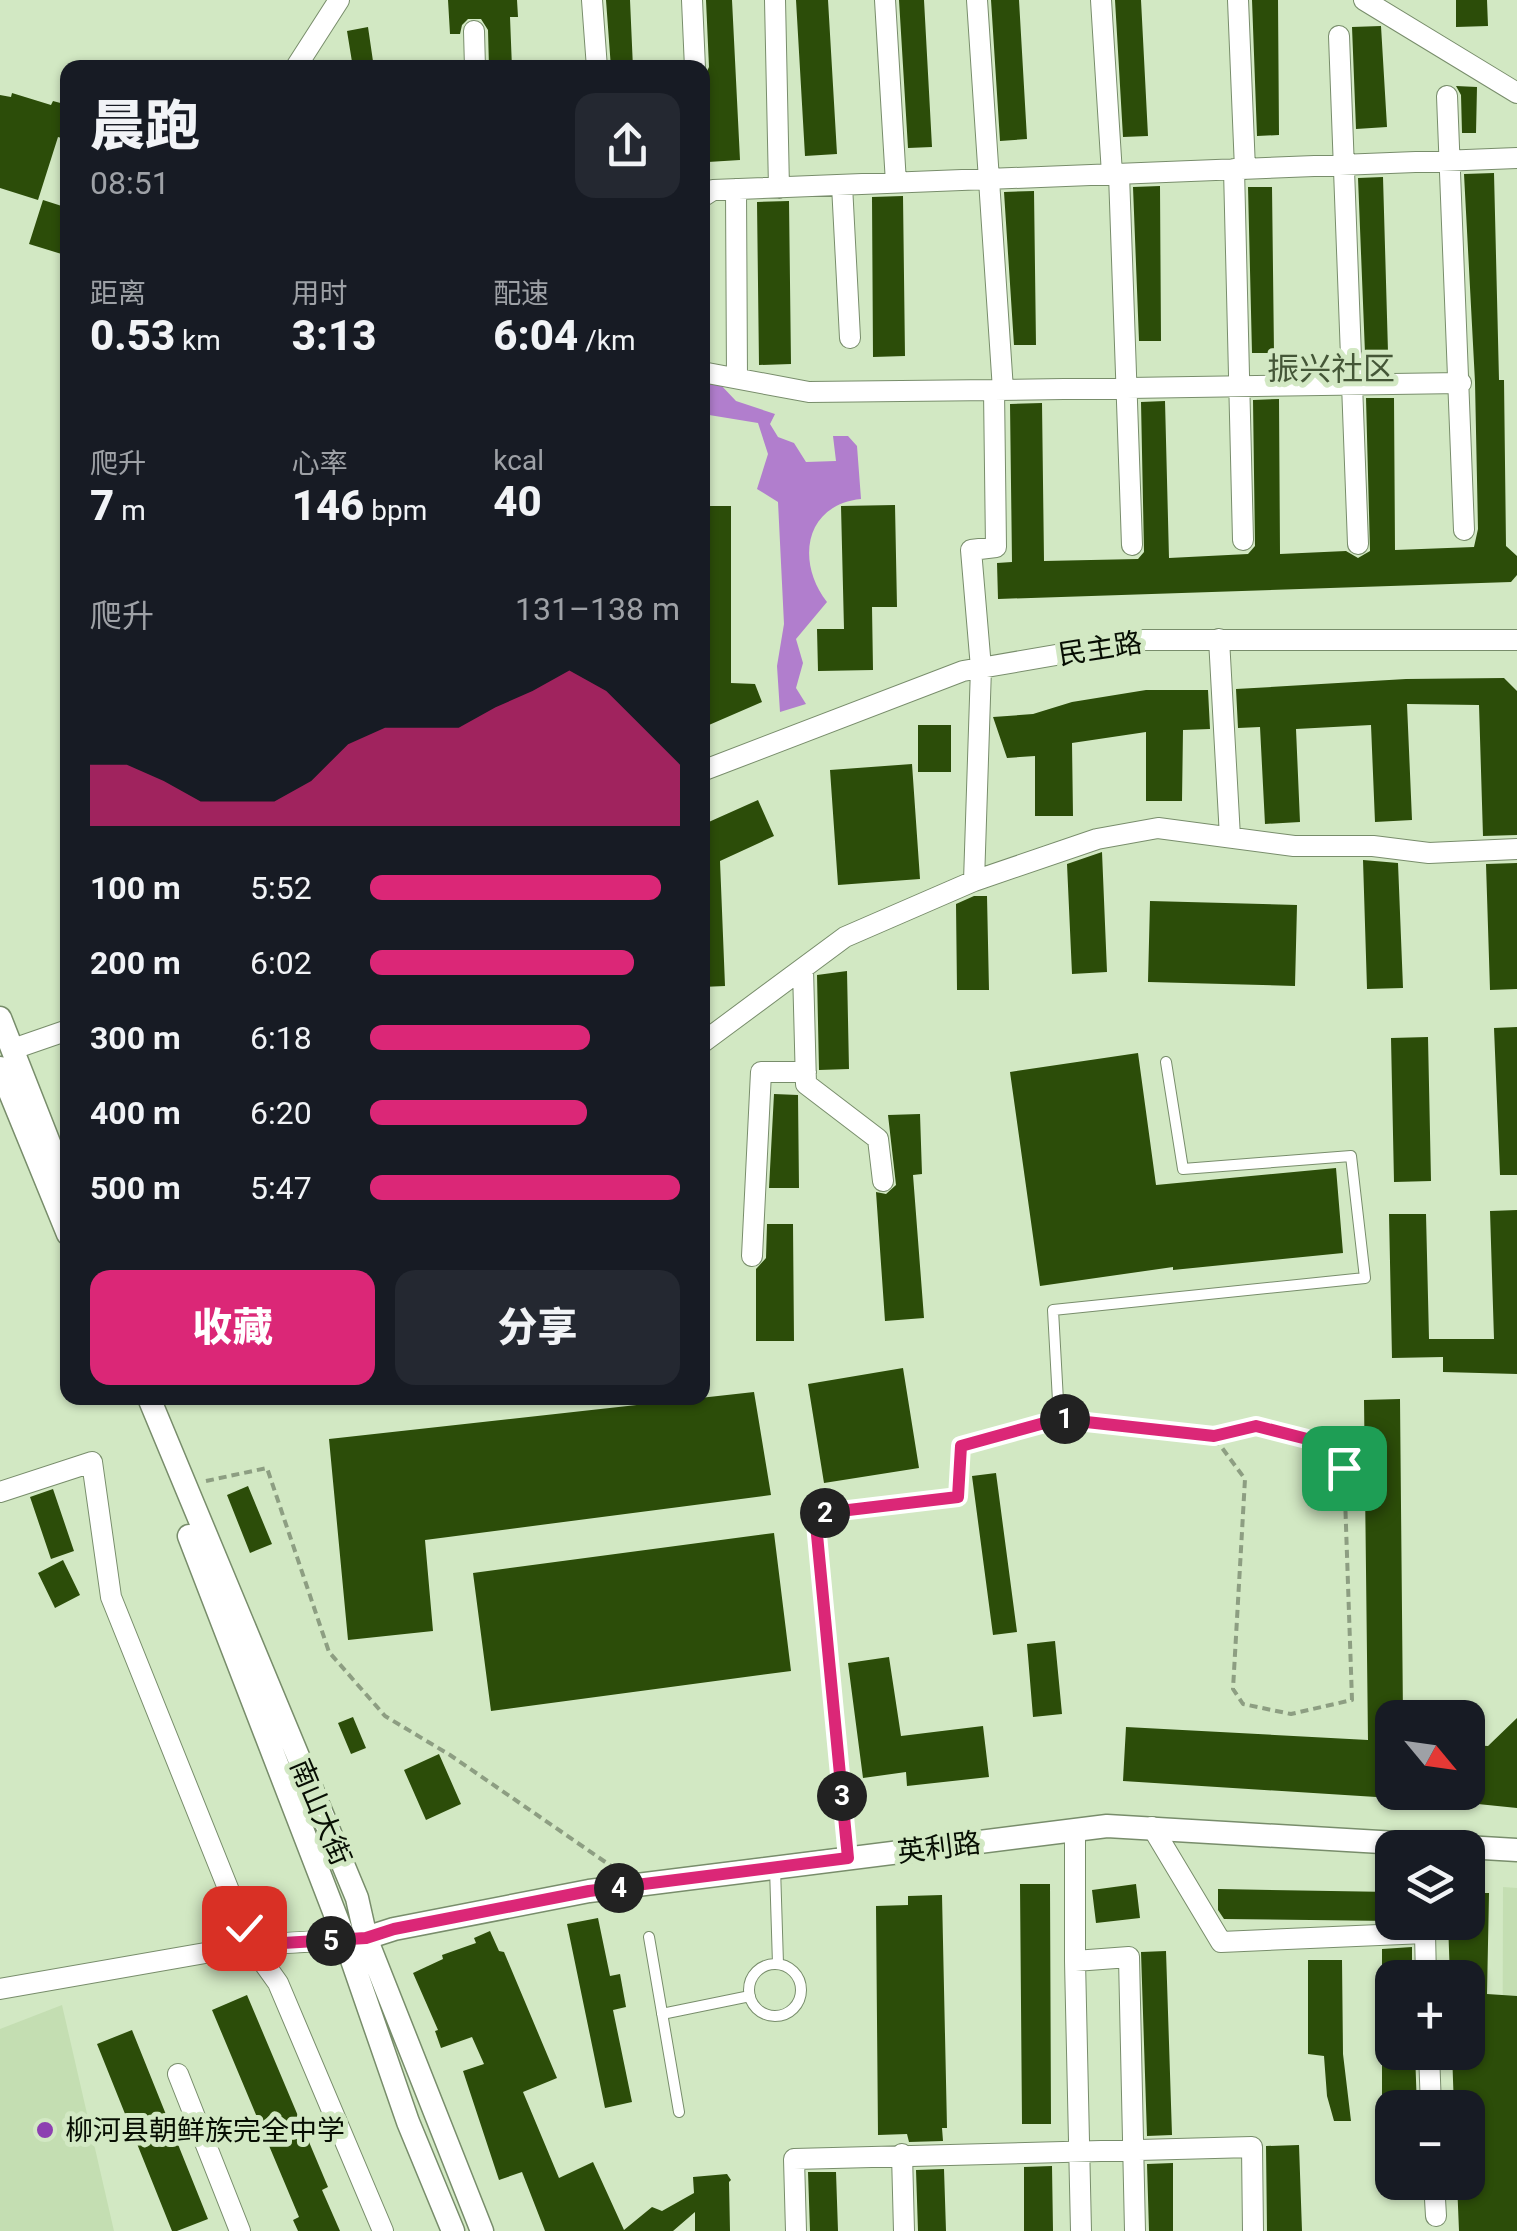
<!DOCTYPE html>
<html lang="zh">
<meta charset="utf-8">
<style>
:root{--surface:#171b24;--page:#242831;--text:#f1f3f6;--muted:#9ea1a6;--accent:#db2777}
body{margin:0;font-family:Roboto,"Noto Sans SC",sans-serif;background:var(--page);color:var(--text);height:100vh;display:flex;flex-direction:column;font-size:38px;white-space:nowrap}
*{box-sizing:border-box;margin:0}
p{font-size:32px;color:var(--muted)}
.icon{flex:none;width:55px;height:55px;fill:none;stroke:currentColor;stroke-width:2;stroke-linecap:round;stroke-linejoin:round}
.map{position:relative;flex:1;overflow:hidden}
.details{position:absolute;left:60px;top:60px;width:650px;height:1345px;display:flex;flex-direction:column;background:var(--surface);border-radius:20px;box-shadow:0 2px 8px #0004}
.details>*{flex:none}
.needle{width:65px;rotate:119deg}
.controls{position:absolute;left:1375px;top:1700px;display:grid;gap:20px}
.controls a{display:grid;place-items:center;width:110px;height:110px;border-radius:20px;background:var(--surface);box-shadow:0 2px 8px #0004;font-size:50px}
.pin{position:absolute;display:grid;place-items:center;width:85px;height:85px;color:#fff;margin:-42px;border-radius:20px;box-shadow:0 5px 15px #0006}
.km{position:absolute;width:50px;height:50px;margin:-25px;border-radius:50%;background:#222;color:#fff;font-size:28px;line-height:50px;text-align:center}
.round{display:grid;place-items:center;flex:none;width:105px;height:105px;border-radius:20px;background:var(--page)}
.headline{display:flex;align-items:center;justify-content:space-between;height:170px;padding:0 30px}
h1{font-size:55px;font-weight:800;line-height:75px}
.metrics{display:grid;grid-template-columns:repeat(3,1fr);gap:15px;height:170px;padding:10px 30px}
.metrics div{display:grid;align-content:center}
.metrics b{font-size:42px;font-weight:800}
.metrics small{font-size:28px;font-weight:400}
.metrics p{font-size:28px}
.chart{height:280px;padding:20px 30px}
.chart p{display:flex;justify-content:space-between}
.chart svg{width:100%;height:180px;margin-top:10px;fill:var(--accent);opacity:.7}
.cta{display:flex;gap:20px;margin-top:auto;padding:20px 30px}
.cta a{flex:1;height:115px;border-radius:20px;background:var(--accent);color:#fff;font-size:40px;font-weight:800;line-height:115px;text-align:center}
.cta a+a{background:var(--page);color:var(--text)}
ul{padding:0 30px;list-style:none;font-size:32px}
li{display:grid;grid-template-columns:160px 120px 1fr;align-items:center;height:75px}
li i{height:25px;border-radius:12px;background:var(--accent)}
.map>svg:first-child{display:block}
.built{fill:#c4deb2}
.water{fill:#b17ecd}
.building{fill:#2c4d09}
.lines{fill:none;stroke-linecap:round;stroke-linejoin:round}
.service-casing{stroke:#788d6b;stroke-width:12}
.minor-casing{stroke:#788d6b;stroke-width:22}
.tertiary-casing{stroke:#788d6b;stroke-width:25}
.path{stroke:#8d9e82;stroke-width:4;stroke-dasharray:8 5;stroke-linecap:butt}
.service{stroke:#fff;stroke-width:10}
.minor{stroke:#fff;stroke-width:20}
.tertiary{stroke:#fff;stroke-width:22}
.route-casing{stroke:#fff;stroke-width:20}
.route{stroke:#db2777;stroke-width:12}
.poi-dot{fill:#8d40b1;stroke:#d2e8c3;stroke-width:4}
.labels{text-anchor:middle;stroke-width:10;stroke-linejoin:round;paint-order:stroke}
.street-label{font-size:28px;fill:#070e03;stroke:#d2e8c3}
.poi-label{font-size:28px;fill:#070e03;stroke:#d2e8c3;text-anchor:start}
.quarter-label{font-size:32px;fill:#445637;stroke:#d2e8c3}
</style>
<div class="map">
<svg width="1517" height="2231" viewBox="0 0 1517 2231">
<rect width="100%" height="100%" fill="#d2e8c3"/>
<path class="built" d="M1503 1887 1517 1888V2231H1502Z
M62 2005 114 2231H0V2029Z"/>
<path class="water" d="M702 382H718L736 401 775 414 770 424 778 437 794 443 806 462 836 461 833 436H848L857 446 861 499C804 505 796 562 827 602L796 639 803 663 796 688 806 704 780 712 777 666 784 624 778 502 757 489 768 454 758 423 703 414Z"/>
<path class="building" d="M448 0H517L518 17H510L512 68H489L488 30 481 19H468L462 25 460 34H450Z
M606 0H630L633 68H611Z
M706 0H732L740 160 708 162 704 78 709 67Z
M796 0H828L837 154 805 156Z
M899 0H924L932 147 908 148Z
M991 0H1019L1027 139 1000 141Z
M1115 0H1141L1148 136 1123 137Z
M1252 0H1278L1279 135 1257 136Z
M1456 0H1487L1488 26 1456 27Z
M1381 26 1387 127 1356 129 1352 27Z
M368 27 374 68H353L347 31Z
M1456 86 1477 87 1476 133H1462L1461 95Z
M12 93 51 105 53 101 68 105V140L58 137 38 200 0 188V95L11 97Z
M1494 173 1499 380H1504L1506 546 1517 556V575L1511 582 998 599 997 563 1012 562 1010 404 1042 403 1044 561 1138 559 1144 552 1141 402 1165 401 1169 558 1248 554 1255 546 1253 400 1279 399 1280 554 1346 551 1358 558 1370 551 1366 398H1394L1395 550 1474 547 1478 529 1475 382 1464 174Z
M1383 177 1388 352 1365 353 1358 178Z
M1160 186 1161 341H1139L1133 187Z
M1248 187H1272L1274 353H1252Z
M1034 191 1036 345H1014L1004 192Z
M903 196 905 356 873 357 872 197Z
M43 200 68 208V256L29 244Z
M789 201 791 364 759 365 757 202Z
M895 505 897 607H872L873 670 818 671 817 629H844L841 506Z
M702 506H731V683L755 684 762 702 702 728Z
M1504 678 1517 691V835L1483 836 1479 705 1407 704 1412 820 1375 822 1371 725 1296 729 1300 822 1265 824 1260 727 1238 728 1236 689 1406 679Z
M1146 690H1208L1210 729 1183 730 1182 801H1146V732L1072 743 1073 816H1035V756L1007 758 993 717 1033 714 1072 702Z
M918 725H951V772H918Z
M912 764 920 879 838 885 830 770Z
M758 800 774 836 720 861 725 986 702 987V825Z
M1102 852 1107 972 1072 974 1067 864Z
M1363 860 1398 863 1403 988 1367 989Z
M1517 863V989L1490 990 1486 864Z
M974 896H987L989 990H957L956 904Z
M1150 901 1297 905 1295 986 1148 982Z
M847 971 849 1069 819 1070 817 975Z
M1517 1027V1175H1500L1494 1028Z
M1428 1037 1431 1181 1394 1182 1391 1038Z
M1138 1053 1156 1185 1336 1168 1343 1253 1173 1270V1267L1040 1286 1010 1072Z
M774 1094 798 1095 799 1188H769Z
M920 1114 922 1174 913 1175 924 1318 885 1321 876 1192 886 1194 896 1185 888 1115Z
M1517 1210V1374L1443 1372V1357L1392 1358 1389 1214H1426L1429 1339H1494L1490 1211Z
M767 1224H793L794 1341H756V1269L766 1258Z
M903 1368 919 1468 824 1483 808 1384Z
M754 1392 771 1495 425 1540 433 1631 348 1640 329 1439Z
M1400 1399 1403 1718H1392V1798L1123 1781 1126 1727 1368 1740 1364 1400Z
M996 1473 1017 1632 993 1635 972 1476Z
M248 1486 272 1544 250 1553 227 1495Z
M53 1489 74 1551 51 1559 30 1497Z
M774 1533 791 1671 491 1711 473 1573Z
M63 1560 80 1595 55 1608 38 1573Z
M1055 1641 1062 1714 1033 1717 1027 1644Z
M889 1657 901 1736 983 1726 989 1777 907 1786 906 1772 863 1778 848 1663Z
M353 1717 366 1748 351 1754 338 1723Z
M1517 1718V1808L1468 1803V1745L1488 1746Z
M439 1754 461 1804 426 1820 404 1770Z
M1020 1884H1050L1051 2124H1022Z
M1136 1884 1140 1918 1096 1923 1092 1890Z
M1218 1889 1392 1892V1921L1224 1919 1218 1910Z
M1468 1893H1489L1487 1994 1517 1996V2231H1459L1457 2182H1468V2108H1454L1452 2052H1468V1978H1450L1448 1922H1468Z
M942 1895 947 2128H942L943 2141 909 2142 907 2134 878 2135 876 1906 908 1905V1896Z
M598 1918 610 1976 620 1974 626 2007 613 2010 632 2102 605 2108 567 1924Z
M490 1931 499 1951 504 1952 557 2078 523 2092 559 2178 593 2162 624 2230 652 2207 662 2211 694 2193 693 2177 727 2174 731 2180 729 2182 730 2231H695V2212L673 2231H545L522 2172 499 2180 463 2071 484 2064 472 2037 441 2048 435 2031 438 2030 413 1973 443 1959 442 1955 476 1943 474 1938Z
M1412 1947V1978H1382V1949Z
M1166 1951 1172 2135 1147 2136 1141 1952Z
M1308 1960H1342L1343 2054 1351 2121H1334L1327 2096 1324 2056 1308 2054Z
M247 1995 328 2187 322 2190 340 2231H298L293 2220 299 2217 212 2010Z
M132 2030 208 2219 177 2231H172L97 2044Z
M1382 2052H1415L1417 2108H1382Z
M1299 2145 1302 2231H1267L1266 2146Z
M1173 2163V2231H1149L1147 2164Z
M1052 2166 1053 2231H1024V2167Z
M944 2169 946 2231H918L916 2170Z
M808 2172H836L838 2231H810Z"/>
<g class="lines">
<g class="service-casing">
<path id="service" d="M848 1858 815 1514 958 1497 961 1446 1059 1419 1053 1310 1365 1278 1351 1156 1183 1169 1166 1062
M775 1868 778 1964
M649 1937 679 2112
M749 1990a26 26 0 1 1 52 0a26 26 0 1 1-52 0Z
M662 2014 750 1996"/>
</g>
<g class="minor-casing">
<path id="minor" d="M592 0 597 68
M692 0 695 68
M775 0 779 188
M885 0 896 183
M977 0 1003 390
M1101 0 1112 174
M1238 0 1245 169
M1364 0 1517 93
M474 31 475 68
M1339 36 1358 544
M296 67 339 0
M1447 96 1464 530
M1234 169 1243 540
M1119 174 1132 545
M842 185 850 338
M736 189 737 378
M702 197 713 190 1517 158
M702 372 809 392 994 390
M1219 639 1230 837
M702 771 963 671 1143 640H1517
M974 881 981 668 971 550 996 547 994 390 1461 383
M803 969 806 1084 878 1139 883 1181
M702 1043 845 937 974 881 1097 839 1158 828 1294 846H1373L1429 853 1517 849
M13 1049 68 1030
M752 1256 761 1072H806
M0 1492 92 1462 111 1597 244 1928 251 1945 278 1983 383 2231
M1152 1827 1221 1942 1425 1933 1426 1978
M1075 1831V1961L1129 1957 1135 2231
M1075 1961 1081 2231
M0 1989 251 1945 359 1939
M1429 2052 1431 2108
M178 2074 240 2231
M902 2154 904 2231
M1434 2182 1436 2216
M796 2231 794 2159 1252 2147 1253 2231"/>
</g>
<g class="tertiary-casing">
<path id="tertiary" d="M0 1018 68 1191
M0 1068 68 1234
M149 1398 357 1898 366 1938 482 2231
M189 1536 345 1940 408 2122 453 2231
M366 1938 394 1929 589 1891 1107 1826 1517 1850"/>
</g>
<path class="path" d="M1075 1420 1214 1437
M1256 1426 1311 1440 1344 1468 1352 1700 1291 1714 1243 1704 1233 1689 1245 1479 1214 1437Z
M206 1481 267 1468 329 1652 385 1716 450 1755 614 1868"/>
<use href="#service" class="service"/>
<use href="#minor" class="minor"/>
<use href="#tertiary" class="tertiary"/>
</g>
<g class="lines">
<g class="route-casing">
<path id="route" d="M244 1928 251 1945 366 1938 394 1929 589 1891 848 1858 815 1514 958 1497 961 1446 1059 1419 1214 1436 1256 1426 1311 1440 1344 1468"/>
</g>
<use href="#route" class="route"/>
</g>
<circle class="poi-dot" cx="45" cy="2130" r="10"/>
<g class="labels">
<g class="street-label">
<text transform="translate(1100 648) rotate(-9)" y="10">民主路</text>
<text transform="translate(321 1812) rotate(67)" y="10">南山大街</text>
<text transform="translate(939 1847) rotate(-7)" y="10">英利路</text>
</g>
<g class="poi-label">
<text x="65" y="2140">柳河县朝鲜族完全中学</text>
</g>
<g class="quarter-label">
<text x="1331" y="380">振兴社区</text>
</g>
</g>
</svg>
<div class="controls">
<a><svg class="needle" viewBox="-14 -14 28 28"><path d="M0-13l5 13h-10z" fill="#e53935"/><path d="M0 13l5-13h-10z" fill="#9ea1a6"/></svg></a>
<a><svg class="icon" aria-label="layers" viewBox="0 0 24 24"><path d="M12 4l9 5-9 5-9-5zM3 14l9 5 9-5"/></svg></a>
<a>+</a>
<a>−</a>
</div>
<div class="pin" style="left:1344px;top:1468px;background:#1e9e55"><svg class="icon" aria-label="arrive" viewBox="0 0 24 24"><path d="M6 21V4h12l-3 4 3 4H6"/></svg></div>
<div class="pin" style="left:244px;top:1928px;background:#d93025"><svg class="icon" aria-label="check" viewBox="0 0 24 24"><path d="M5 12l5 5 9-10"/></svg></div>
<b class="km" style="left:1065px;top:1419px">1</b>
<b class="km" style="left:825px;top:1513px">2</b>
<b class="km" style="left:842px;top:1796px">3</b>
<b class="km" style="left:619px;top:1888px">4</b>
<b class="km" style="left:331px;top:1941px">5</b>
<section class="details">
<div class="headline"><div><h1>晨跑</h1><p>08:51</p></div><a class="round"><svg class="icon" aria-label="share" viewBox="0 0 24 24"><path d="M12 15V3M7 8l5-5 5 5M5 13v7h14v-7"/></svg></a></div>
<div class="metrics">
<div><p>距离</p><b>0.53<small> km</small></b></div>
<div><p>用时</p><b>3:13</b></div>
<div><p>配速</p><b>6:04<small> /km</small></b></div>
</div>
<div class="metrics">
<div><p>爬升</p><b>7<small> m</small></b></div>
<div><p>心率</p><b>146<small> bpm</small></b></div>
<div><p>kcal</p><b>40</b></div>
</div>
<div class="chart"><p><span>爬升</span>131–138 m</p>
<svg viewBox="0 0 160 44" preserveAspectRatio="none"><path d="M0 44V29L10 29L20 33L30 38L40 38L50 38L60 33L70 24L80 20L90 20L100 20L110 15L120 11L130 6L140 11L150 20L160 29V44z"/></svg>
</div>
<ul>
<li><b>100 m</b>5:52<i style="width:94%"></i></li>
<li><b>200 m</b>6:02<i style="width:85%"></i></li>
<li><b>300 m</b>6:18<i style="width:71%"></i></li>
<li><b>400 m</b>6:20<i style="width:70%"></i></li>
<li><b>500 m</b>5:47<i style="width:100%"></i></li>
</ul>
<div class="cta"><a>收藏</a><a>分享</a></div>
</section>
</div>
